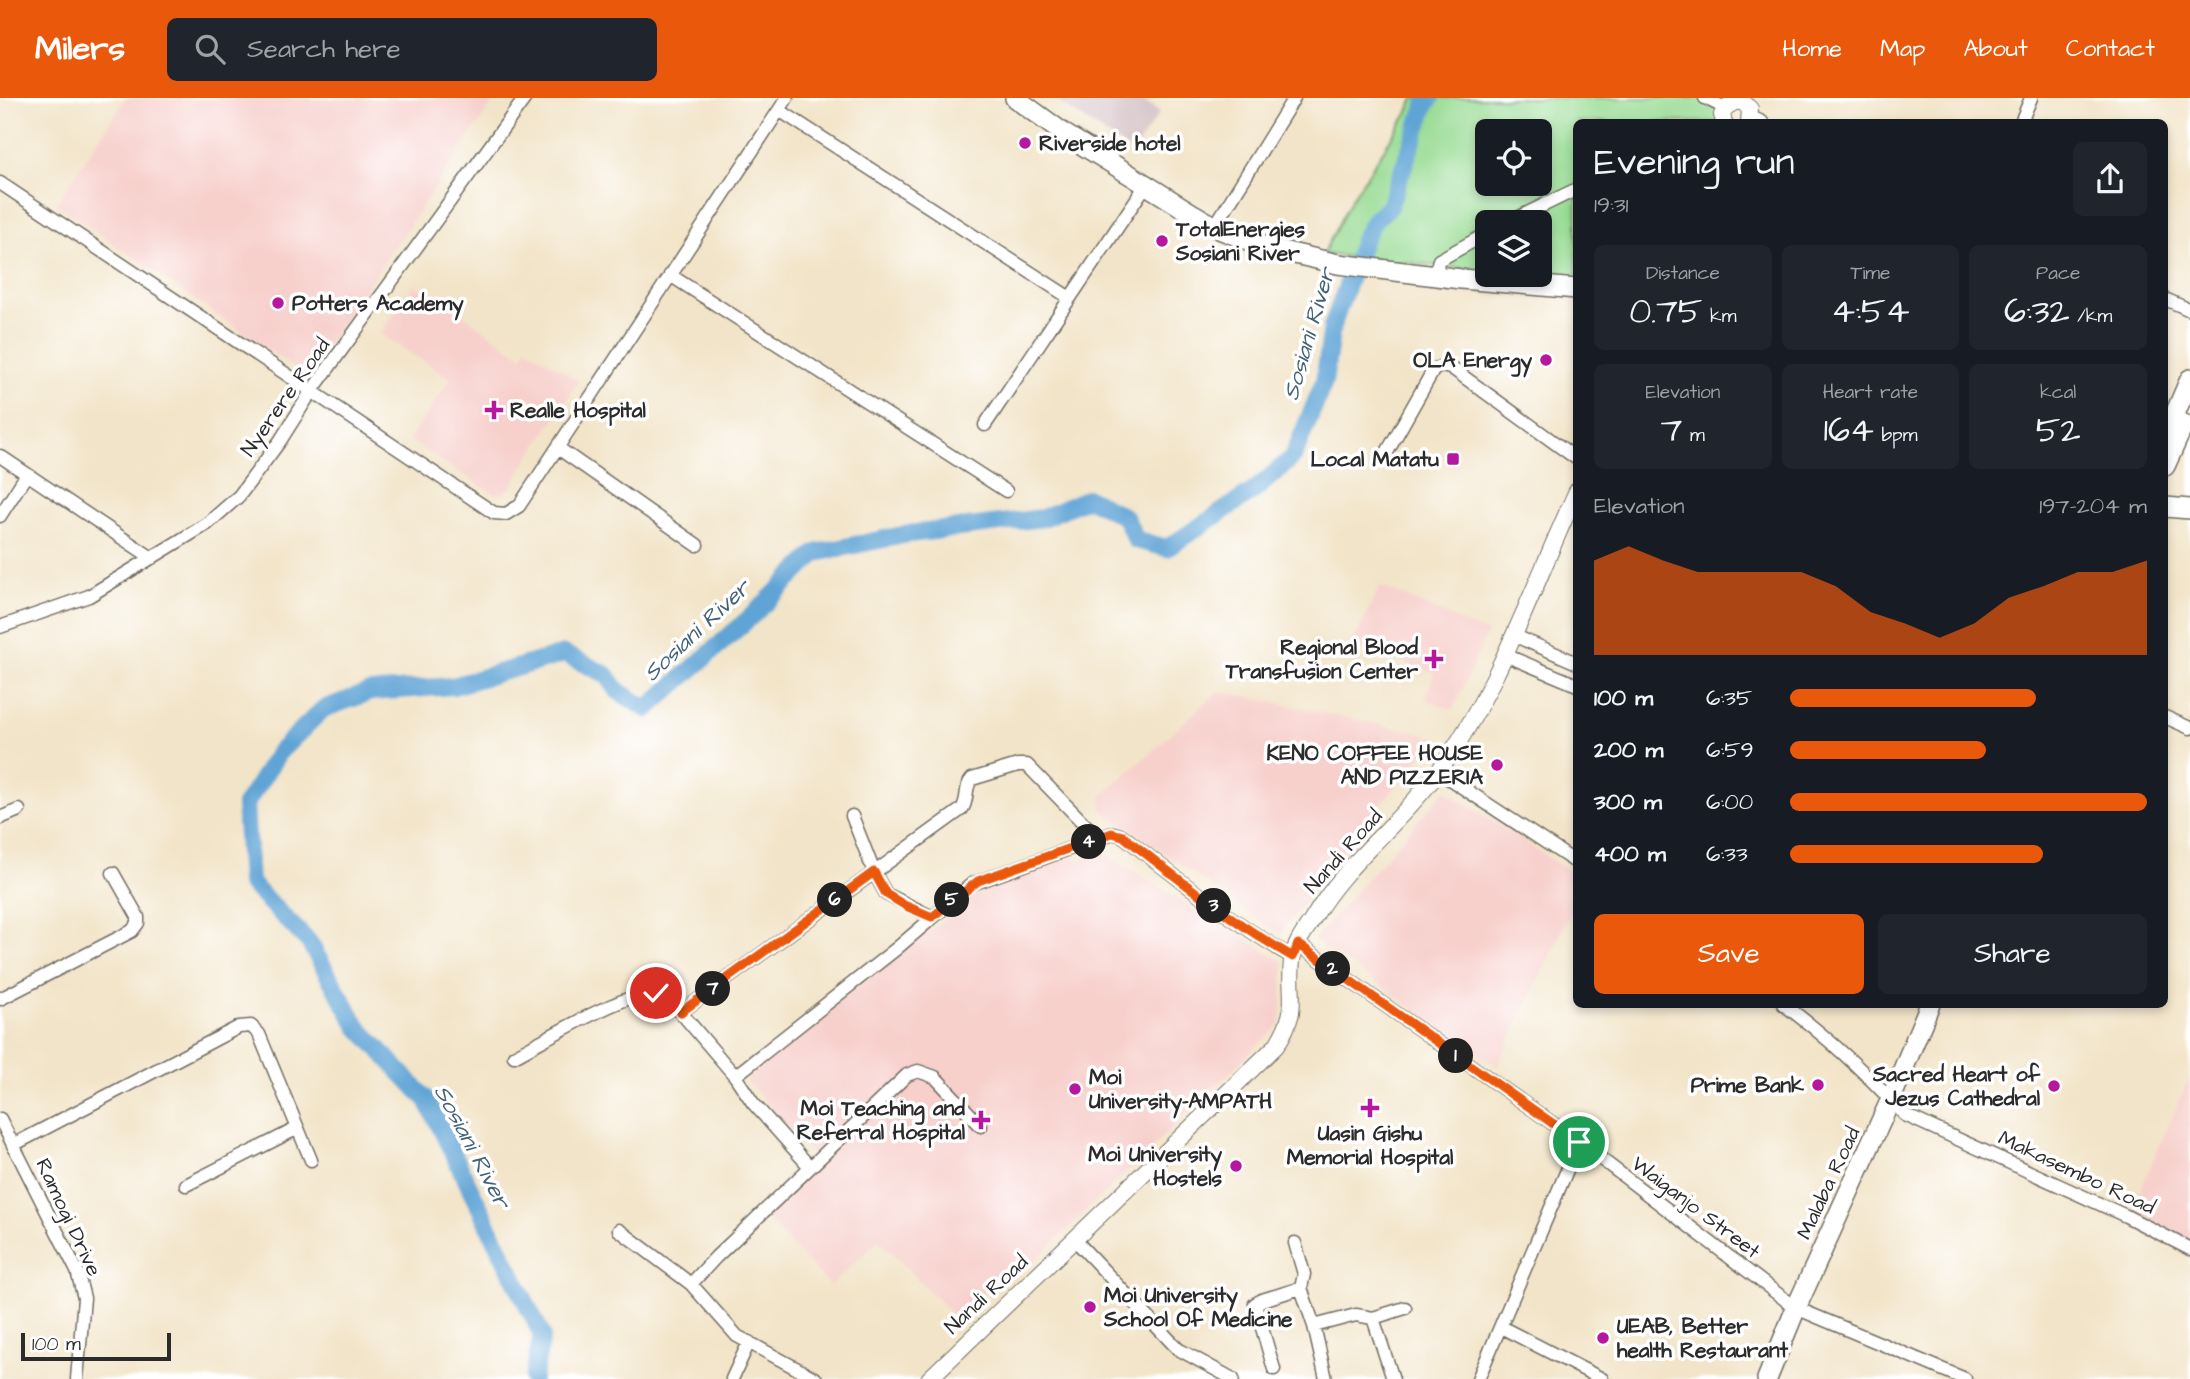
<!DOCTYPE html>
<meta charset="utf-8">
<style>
:root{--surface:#171b24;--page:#20242c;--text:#f1f3f6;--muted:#9ea1a6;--accent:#ea580c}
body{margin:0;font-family:"Architects Daughter",sans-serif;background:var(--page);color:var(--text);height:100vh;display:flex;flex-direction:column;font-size:26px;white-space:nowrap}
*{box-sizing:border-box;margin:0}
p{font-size:23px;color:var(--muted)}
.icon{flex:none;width:38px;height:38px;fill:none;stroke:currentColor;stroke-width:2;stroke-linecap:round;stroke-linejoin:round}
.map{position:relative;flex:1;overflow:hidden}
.details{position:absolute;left:1573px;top:21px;width:595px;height:889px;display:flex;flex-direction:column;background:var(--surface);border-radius:10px;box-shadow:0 4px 10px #0003}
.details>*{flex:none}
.controls{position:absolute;left:1475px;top:21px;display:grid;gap:14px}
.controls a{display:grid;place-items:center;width:77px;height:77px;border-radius:10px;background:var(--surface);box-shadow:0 4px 10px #0003;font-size:35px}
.scale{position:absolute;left:21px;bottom:18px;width:150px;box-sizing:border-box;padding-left:7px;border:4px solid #2b2b2b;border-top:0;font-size:19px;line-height:24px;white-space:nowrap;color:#2b2b2b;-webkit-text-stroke:5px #fff;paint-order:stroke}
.pin{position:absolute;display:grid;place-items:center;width:60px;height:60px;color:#fff;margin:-30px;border:4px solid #fff;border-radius:50%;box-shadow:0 2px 7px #0007}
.km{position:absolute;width:35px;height:35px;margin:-18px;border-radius:50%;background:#222;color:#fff;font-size:19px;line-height:35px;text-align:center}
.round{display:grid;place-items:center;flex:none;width:74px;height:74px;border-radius:10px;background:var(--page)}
.head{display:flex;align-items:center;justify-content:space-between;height:119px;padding:0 21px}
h1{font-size:38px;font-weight:600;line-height:52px}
.stats{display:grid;grid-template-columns:repeat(3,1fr);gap:10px;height:119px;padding:7px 21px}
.stats div{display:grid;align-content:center;border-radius:10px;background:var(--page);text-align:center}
.stats b{font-size:35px;font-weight:600}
.stats small{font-size:19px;font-weight:400}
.stats p{font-size:19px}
.chart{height:196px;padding:14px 21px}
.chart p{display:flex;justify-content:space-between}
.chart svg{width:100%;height:126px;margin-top:7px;fill:var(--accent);opacity:.7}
.action{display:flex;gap:14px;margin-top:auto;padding:14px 21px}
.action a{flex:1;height:80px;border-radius:10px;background:var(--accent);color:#fff;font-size:28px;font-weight:600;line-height:80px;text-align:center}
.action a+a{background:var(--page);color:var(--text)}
ul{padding:0 21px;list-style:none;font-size:23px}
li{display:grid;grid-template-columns:112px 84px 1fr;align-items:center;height:52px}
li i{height:18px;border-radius:9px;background:var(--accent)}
header{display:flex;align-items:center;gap:42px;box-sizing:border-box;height:98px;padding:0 35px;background:var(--accent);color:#fff}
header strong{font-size:33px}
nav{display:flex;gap:38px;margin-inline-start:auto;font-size:24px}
.search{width:490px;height:63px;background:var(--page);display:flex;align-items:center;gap:18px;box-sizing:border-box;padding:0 24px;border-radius:10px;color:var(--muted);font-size:26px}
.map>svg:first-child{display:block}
.built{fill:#f7d0cc}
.industrial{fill:#d2bec3}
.green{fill:#97db93;stroke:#61835f;stroke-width:2;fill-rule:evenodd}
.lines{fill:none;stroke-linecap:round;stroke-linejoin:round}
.river{stroke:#61a4d6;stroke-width:18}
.minor-casing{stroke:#716c62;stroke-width:15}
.tertiary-casing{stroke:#716c62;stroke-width:18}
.primary-casing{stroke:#716c62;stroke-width:22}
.trunk-casing{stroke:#716c62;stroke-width:22}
.minor{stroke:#fff;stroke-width:12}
.tertiary{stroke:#fff;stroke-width:16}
.primary{stroke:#fff;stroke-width:19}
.trunk{stroke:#fff;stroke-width:19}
.route-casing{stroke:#fff;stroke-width:14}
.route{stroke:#ea580c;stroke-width:9}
.poi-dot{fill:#b5179e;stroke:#fff;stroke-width:2.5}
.labels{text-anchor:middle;stroke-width:7;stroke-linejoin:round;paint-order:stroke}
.poi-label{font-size:21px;font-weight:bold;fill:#2b2b2b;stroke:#fff;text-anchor:end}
.street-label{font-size:21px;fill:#2b2b2b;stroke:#fff}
.water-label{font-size:23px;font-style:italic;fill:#436178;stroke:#fff}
</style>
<header>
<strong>Milers</strong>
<div class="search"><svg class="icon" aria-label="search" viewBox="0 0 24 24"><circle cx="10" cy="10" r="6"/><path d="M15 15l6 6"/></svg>Search here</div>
<nav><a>Home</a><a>Map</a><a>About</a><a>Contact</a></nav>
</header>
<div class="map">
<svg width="2190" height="1281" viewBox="0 0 2190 1281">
<rect width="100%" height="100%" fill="#fff"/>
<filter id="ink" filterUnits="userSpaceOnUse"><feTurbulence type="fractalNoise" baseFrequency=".0143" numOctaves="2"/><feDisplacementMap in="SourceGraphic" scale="14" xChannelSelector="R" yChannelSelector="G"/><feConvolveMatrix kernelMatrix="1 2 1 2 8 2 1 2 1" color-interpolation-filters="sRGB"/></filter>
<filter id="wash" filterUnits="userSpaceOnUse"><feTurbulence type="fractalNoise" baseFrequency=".00686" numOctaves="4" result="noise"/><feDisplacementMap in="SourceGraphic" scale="28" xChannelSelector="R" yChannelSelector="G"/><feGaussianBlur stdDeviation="1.57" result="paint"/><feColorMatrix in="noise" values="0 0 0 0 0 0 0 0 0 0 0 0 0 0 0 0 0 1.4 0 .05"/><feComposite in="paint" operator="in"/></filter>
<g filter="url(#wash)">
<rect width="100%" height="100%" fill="#f2e4c8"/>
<path class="built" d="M126 0H496L306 278 56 106Z
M414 187 430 198 433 195 522 259 527 250 579 283 506 395 494 396 409 342 451 280 380 236Z
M1380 488 1487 535 1453 612 1426 601 1434 575 1352 547Z
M1219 593 1437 639 1344 751 1280 836 1103 713 1101 699Z
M1445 692 1577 778V801L1497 968 1314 842Z
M1095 750 1284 864 1281 925 1031 1166 1020 1157 957 1221 879 1142 830 1188 759 1112 818 1062 746 982 808 927 988 787 1075 759 1081 763Z
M2190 978V1146L2132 1110Z"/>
<path class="industrial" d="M1057 0H1139L1160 14 1133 54 1055 2Z"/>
<path class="green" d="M1414 0H1701L1722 10V24H1577V181L1530 177H1540V124H1488L1487 173 1323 156 1352 100 1407 16ZM1488 33H1540V86H1488Z"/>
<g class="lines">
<path class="river" d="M533 1281 542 1237 427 1002 358 929 309 844 250 785 245 707 279 654 323 611 370 594 453 588 564 556 607 577 618 593 647 611 755 515 816 455 908 436 1043 420 1088 400 1125 419 1136 442 1167 450 1255 392 1293 359 1324 284 1332 229 1364 140 1375 121 1389 109 1426 6 1431 0"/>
</g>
</g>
<g filter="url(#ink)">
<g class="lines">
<g class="minor-casing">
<path id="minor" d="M1705 0 1725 10
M779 12 1070 200 1146 87
M1751 19 1762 24
M2021 24 2031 0
M0 85 494 415 506 416 519 408 787 0
M1218 123 1294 0
M1509 124 1577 91
M1437 169 1439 162 1488 135
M670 177 1006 393
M2165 201 2190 212
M985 327 1070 200
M558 350 697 447
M1386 356 1434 271 1443 268 1453 271 1577 361
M0 358 152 460
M0 418 27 376
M0 529 89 498 207 426 239 398 280 343 311 294 525 0
M1513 537 1577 565
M1505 557 1577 587
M2165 619 2190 630
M1439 674 1577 765
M852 718 874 774 886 796 932 819
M0 720 19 712
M1298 846 1579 1044 1796 1210 1965 1281
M0 901 132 833 138 825V819L113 775
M1783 906C1828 939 1868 977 1905 1017L2126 1118 2190 1151
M681 914 962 711C969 701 964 689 972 681L1018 667H1027L1098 740
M514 958C543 943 627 892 657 895 663 896 666 899 671 903L735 978
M0 1021 77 1173 84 1200 77 1281
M13 1047 239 929 251 928 259 936 311 1062
M810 1069 753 1005 735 978 896 851 972 786 1113 735 1123 738C1178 781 1232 824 1292 859
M186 1087 298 1030
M619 1132 691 1186
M1075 1142 1178 1251 1233 1281
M1295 1145 1304 1176 1301 1190 1314 1228 1326 1281
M1373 1220 1405 1210
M1314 1228 1356 1217 1373 1220 1393 1281
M1501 1229 1602 1281
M1274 1271 1255 1206 1262 1202 1301 1190
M732 1281 749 1244
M816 1281 737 1238 691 1186 716 1159 907 977 918 973 935 979 981 1028
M1478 1281 1579 1044"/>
</g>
<g class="tertiary-casing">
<path id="tertiary" d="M1724 24 1722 17 1725 10 1736 3 1744 5 1750 11 1749 24
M929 1281 1276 948C1301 909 1288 902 1292 862 1294 847 1306 832 1314 819 1346 764 1400 726 1438 674 1497 595 1535 483 1577 393"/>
</g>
<g class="primary-casing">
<path id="primary" d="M2165 409 2190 411"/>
</g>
<g class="trunk-casing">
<path id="trunk" d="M1015 0 1063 35 1193 116 1219 131 1265 149 1338 166 1461 181 1577 191
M2165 339 2190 281
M2165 368 2184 326
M1767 1281 1796 1210 1891 1001 1930 906"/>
</g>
<use href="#minor" class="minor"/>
<use href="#tertiary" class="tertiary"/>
<use href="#primary" class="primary"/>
<use href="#trunk" class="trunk"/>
</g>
</g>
<g class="lines" filter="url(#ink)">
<g class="route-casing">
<path id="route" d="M656 895 663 897 681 914 874 774 886 796 906 808 932 819 978 783 1112 735 1123 738C1178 781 1232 824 1293 859L1298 846 1579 1044"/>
</g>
<use href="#route" class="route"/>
</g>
<g class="poi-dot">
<circle cx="1025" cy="45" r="7"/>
<circle cx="1162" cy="143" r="7"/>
<circle cx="278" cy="205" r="7"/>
<circle cx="1546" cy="262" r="7"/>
<path d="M490.5 301.5h7v7h7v7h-7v7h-7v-7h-7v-7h7z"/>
<rect x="1446" y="354" width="14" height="14" rx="3.5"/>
<path d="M1430.5 550.5h7v7h7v7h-7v7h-7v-7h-7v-7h7z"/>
<circle cx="1497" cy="667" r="7"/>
<circle cx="1818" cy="987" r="7"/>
<circle cx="2054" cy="988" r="7"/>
<circle cx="1075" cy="991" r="7"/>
<path d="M1366.5 999.5h7v7h7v7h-7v7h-7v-7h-7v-7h7z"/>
<path d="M977.5 1011.5h7v7h7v7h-7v7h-7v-7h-7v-7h7z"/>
<circle cx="1236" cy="1068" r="7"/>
<circle cx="1090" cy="1209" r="7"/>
<circle cx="1603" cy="1240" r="7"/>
</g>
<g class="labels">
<g class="poi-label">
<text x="1039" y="52" text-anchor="start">Riverside hotel</text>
<text x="1176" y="138" text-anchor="start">TotalEnergies<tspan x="1176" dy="24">Sosiani River</tspan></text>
<text x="292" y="212" text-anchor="start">Potters Academy</text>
<text x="1532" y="269">OLA Energy</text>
<text x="510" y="319" text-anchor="start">Realle Hospital</text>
<text x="1439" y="368">Local Matatu</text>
<text x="1418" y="556">Regional Blood<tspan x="1418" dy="24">Transfusion Center</tspan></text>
<text x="1483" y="662">KENO COFFEE HOUSE<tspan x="1483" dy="24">AND PIZZERIA</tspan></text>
<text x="2040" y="983">Sacred Heart of<tspan x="2040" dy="24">Jezus Cathedral</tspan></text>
<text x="1089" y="986" text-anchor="start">Moi<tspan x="1089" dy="24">University-AMPATH</tspan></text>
<text x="1804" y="994">Prime Bank</text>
<text x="965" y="1017">Moi Teaching and<tspan x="965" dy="24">Referral Hospital</tspan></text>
<text x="1370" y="1042" text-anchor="middle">Uasin Gishu<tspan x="1370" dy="24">Memorial Hospital</tspan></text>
<text x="1222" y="1063">Moi University<tspan x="1222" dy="24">Hostels</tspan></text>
<text x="1104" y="1204" text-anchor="start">Moi University<tspan x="1104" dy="24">School Of Medicine</tspan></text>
<text x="1617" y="1235" text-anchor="start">UEAB, Better<tspan x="1617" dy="24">health Restaurant</tspan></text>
</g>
<g class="street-label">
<text transform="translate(285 299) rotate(-55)" y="7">Nyerere Road</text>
<text transform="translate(1343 753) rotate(-48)" y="7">Nandi Road</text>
<text transform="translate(2077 1074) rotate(25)" y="7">Makasembo Road</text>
<text transform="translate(1828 1085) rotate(-65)" y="7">Malaba Road</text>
<text transform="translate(1696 1109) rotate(37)" y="7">Waiganjo Street</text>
<text transform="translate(69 1119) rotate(65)" y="7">Ramogi Drive</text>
<text transform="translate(986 1196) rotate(-43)" y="7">Nandi Road</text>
</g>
<g class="water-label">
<text transform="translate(1308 236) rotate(-74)" y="8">Sosiani River</text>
<text transform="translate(696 532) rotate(-43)" y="8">Sosiani River</text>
<text transform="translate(473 1048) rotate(62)" y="8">Sosiani River</text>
</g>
</g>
</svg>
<div class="controls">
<a><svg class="icon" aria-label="locate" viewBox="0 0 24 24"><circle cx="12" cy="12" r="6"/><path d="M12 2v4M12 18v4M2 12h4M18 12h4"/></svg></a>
<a><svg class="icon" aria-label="layers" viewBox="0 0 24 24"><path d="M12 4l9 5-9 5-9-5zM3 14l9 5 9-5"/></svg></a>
</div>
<div class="scale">100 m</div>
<div class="pin" style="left:1579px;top:1044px;background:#1e9e55"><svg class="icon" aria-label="arrive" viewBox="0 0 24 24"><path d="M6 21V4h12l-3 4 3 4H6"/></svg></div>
<div class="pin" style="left:656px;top:895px;background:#d93025"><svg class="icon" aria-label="check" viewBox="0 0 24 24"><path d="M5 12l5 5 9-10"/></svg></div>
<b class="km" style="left:1456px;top:958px">1</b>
<b class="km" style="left:1333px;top:871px">2</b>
<b class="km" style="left:1214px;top:808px">3</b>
<b class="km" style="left:1089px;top:744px">4</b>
<b class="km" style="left:952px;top:802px">5</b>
<b class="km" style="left:835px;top:802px">6</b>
<b class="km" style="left:713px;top:891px">7</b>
<section class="details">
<div class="head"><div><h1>Evening run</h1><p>19:31</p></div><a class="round"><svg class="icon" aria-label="share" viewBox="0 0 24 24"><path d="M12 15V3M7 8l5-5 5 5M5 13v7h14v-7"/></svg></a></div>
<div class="stats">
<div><p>Distance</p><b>0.75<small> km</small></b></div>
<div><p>Time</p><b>4:54</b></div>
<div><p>Pace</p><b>6:32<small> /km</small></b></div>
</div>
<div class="stats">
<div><p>Elevation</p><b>7<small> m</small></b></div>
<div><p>Heart rate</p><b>164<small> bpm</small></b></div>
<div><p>kcal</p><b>52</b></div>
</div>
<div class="chart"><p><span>Elevation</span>197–204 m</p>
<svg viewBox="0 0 160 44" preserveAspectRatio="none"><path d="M0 44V11L10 6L20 11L30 15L40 15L50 15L60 15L70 20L80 29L90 33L100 38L110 33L120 24L130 20L140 15L150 15L160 11V44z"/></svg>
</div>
<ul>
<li><b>100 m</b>6:35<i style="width:69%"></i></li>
<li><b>200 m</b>6:59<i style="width:55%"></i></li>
<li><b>300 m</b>6:00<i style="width:100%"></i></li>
<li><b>400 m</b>6:33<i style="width:71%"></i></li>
</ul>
<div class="action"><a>Save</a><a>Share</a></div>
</section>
</div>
